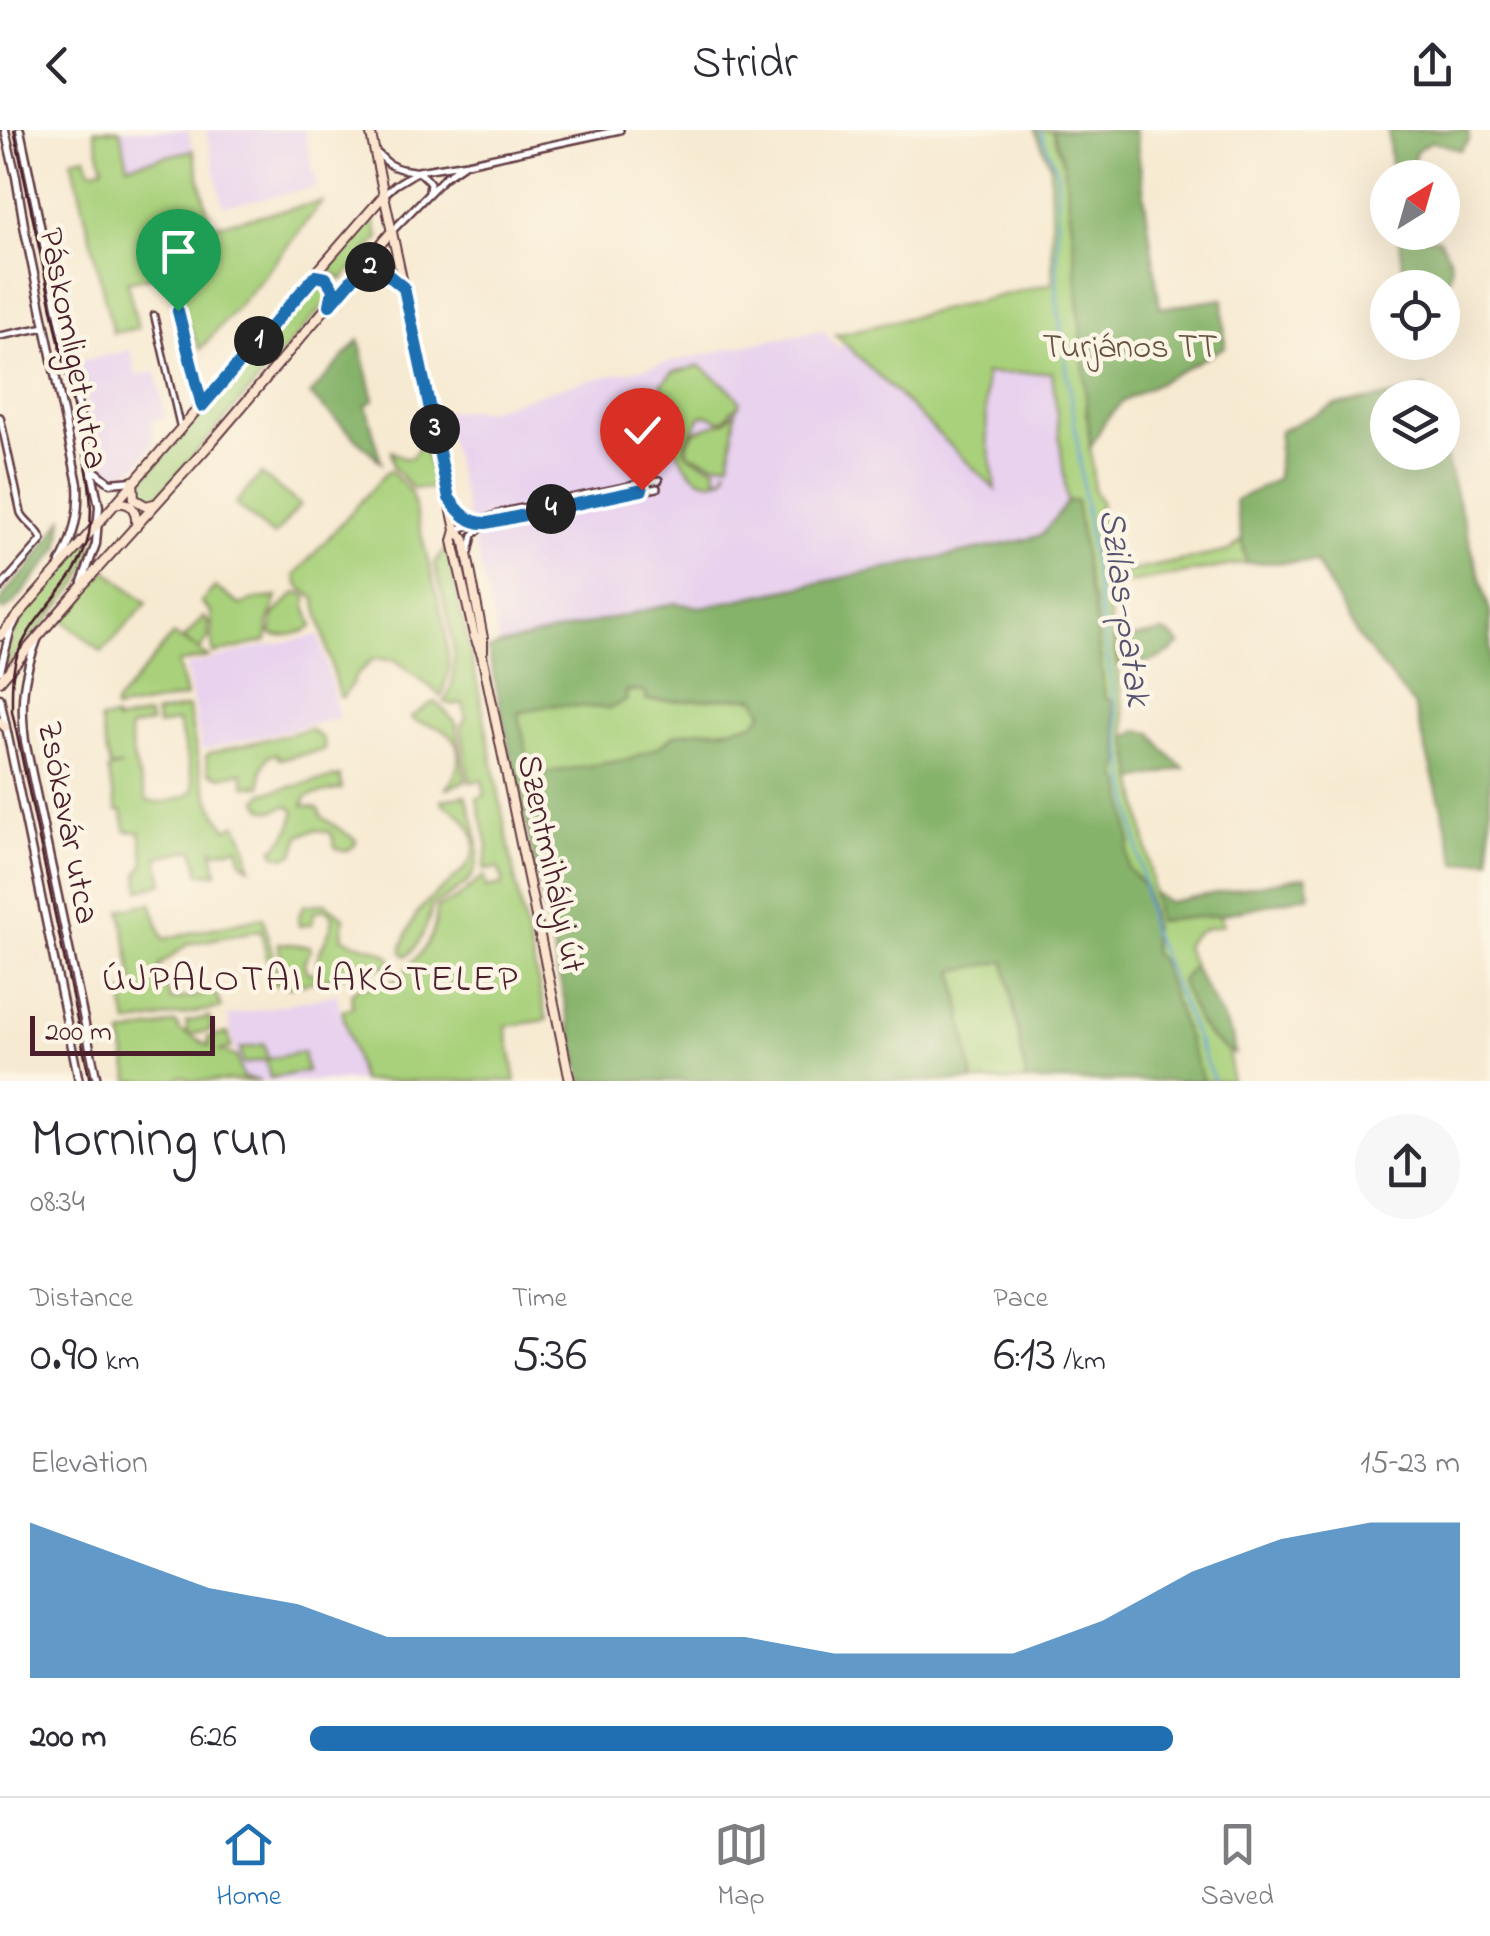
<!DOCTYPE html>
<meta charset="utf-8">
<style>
:root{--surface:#fff;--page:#f7f7f7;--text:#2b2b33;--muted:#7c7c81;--line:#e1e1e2;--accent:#1f6fb2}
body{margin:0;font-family:"Indie Flower",sans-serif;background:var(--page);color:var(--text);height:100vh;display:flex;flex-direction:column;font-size:38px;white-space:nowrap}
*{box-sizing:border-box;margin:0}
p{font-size:32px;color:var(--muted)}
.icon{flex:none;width:55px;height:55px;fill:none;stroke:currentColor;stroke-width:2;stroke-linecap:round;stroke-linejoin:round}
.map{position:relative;height:951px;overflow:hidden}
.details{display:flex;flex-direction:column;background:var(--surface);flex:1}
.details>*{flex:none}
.needle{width:65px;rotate:37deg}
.fabs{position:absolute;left:1370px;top:30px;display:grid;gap:20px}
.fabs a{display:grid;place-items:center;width:90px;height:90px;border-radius:50%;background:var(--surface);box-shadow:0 10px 40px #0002;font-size:50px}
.scale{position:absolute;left:30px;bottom:25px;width:185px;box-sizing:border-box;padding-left:10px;border:5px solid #4a1f2b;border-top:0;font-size:28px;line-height:35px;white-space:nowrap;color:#4a1f2b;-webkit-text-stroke:8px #fcf5e5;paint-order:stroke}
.pin{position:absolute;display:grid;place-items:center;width:85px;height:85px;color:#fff;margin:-102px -42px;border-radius:50% 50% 50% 0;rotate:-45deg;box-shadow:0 0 10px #0007}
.pin .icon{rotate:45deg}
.km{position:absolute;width:50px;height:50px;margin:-25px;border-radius:50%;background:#222;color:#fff;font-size:28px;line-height:50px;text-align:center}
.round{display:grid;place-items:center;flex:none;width:105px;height:105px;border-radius:52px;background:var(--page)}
.headline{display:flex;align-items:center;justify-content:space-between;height:170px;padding:0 30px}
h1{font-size:55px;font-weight:600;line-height:75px}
.metrics{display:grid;grid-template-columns:repeat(3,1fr);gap:15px;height:170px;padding:10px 30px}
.metrics div{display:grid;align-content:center}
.metrics b{font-size:50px;font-weight:600}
.metrics small{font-size:28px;font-weight:400}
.metrics p{font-size:28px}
.chart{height:280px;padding:20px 30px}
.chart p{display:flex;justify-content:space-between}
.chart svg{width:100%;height:180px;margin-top:10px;fill:var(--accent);opacity:.7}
ul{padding:0 30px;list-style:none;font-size:32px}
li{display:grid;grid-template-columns:160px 120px 1fr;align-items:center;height:75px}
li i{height:25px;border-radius:12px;background:var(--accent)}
header{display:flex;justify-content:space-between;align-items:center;height:130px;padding:0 30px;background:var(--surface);font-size:45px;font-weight:600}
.tabs{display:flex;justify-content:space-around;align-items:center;height:140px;border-top:2px solid var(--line);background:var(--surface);font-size:28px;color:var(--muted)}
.tabs a{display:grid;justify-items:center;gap:5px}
.tabs .current{color:var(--accent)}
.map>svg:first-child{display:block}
.built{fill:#e8d2ee}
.green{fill:#a9d17b;stroke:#7a7853;stroke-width:2.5}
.forest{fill:#86b36b;stroke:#68694b;stroke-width:2.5;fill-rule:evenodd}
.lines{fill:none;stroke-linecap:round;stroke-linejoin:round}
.stream{stroke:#66a0d6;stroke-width:2.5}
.pedestrian-casing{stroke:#643d44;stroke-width:9}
.minor-casing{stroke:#643d44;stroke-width:10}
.tertiary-casing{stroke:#643d44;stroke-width:11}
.secondary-casing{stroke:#643d44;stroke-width:12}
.pedestrian{stroke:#fff;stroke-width:4}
.minor{stroke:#fff;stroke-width:5}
.tertiary{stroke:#fff;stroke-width:6}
.secondary{stroke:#fbe5cf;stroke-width:8}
.tram{stroke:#4a1f2b;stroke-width:2.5}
.route-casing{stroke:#fff;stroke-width:20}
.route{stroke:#1f6fb2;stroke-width:12}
.labels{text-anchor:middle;stroke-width:9;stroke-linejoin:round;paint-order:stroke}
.park-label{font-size:35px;fill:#665443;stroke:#fcf5e5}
.street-label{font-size:35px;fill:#4a1f2b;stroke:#fcf5e5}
.water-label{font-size:38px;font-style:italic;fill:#55536f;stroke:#fcf5e5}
.neighbourhood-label{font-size:38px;letter-spacing:2.5px;fill:#4a1f2b;stroke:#fcf5e5}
</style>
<header><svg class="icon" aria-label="back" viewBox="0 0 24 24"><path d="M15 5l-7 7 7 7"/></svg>Stridr<svg class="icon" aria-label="share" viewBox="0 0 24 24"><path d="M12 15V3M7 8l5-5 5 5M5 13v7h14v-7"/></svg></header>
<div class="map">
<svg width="1490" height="951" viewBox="0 0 1490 951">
<rect width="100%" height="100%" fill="#fcf5e5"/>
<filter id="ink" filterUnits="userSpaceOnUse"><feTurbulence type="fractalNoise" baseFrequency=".01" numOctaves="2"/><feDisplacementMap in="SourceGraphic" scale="20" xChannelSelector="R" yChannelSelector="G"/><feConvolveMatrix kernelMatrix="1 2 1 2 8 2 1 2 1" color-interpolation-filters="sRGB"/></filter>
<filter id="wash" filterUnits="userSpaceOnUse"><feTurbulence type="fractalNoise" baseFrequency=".0048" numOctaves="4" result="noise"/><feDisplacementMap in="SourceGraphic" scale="40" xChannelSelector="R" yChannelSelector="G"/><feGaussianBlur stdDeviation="2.25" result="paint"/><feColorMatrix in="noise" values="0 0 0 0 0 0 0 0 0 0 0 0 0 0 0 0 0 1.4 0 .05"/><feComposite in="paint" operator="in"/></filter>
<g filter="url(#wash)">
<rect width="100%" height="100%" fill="#f7ead2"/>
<path class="built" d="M121 0H188L193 20 129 35Z
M206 0H304L317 57 223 76Z
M822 200 839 218 845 214 995 358 987 308 985 244 1052 242 1067 372 1042 405 702 477 675 473 500 515 442 281 487 280 569 255 741 216Z
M131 220 136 245 156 242 166 288 150 291 154 309 143 329 120 349 115 350 101 342 79 231Z
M319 505 339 588 202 620 186 536 252 519Z
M337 864 342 891 350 890 363 951H251L240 948 228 886Z"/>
<path class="green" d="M94 0H120L128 35 193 20 208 84 143 99 155 98 166 143 127 152 138 198 113 203 72 29 86 26 90 40 103 38Z
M1035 0H1052L1064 35 1073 106 1094 361 1100 371 1103 406 1093 423H1104L1111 445 1229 421 1242 410 1246 433 1116 455 1108 478 1127 607 1148 723 1157 791 1220 785 1223 795C1206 798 1195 800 1185 816L1193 836 1181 851C1190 878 1202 909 1229 921L1231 951H1203L1153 824 1152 793 1145 757 1128 738 1127 721 1130 711 1105 568 1094 473 1089 460 1076 371 1067 372 1052 242 985 244 987 308 996 360 836 205 1053 153 1050 33Z
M322 72 259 152 200 219C183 188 172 141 169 105Z
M372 83 379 108 342 150 334 143 323 139Z
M320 151 327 154 332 162 331 167 155 370 148 374 137 369 135 359 315 152Z
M700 236 730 259 740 271 738 277 732 279 725 290H718L709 285 701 286C685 320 668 320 716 337V347H724L728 337 725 347C716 353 706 353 696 346 670 325 669 289 662 258V253L673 242Z
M736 280 730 332 714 333 689 324 687 316 690 308 696 301 726 291Z
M422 314 432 341V359L412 358 393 337 391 321 403 328H411Z
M391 341 411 363 445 499 449 541 441 567 432 558 395 530 373 529 357 545 343 567H339L315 469 298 455 295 445 387 342Z
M261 344 300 375 274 406 235 374Z
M95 400 90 428 78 454 1 544 17 490Z
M447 417 482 576 519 770 547 890 506 896 516 951H361L342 881 353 877 351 865 356 858 389 854 404 845C407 836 412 832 419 825 432 810 436 796 437 777L457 769 484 746 486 758 502 755 503 749 498 738 484 740 488 716 477 669 485 665 482 650 470 652 461 596 466 588 463 573 453 575 444 572C468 538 443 471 434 433Z
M106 440 147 473 102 522 62 489Z
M215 457 240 475 257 469 277 467 268 494 267 511 213 524 211 482 201 472Z
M296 463H302L307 467 306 476 313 496C305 503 284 507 273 505L271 503 274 484Z
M203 487 207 490 209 508 199 521 208 527 178 533 186 567 115 580V575L173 505 199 520 184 509Z
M626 561H639L647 564V570C683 573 718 566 755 568L763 582 755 593 721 600H700L675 605 657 618 631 629 532 646 518 583 551 575 610 578Z
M432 573H437L456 593 466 651 445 659C460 644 466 615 445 601 435 595 424 594 414 591L411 587Z
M188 577C197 620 199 664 227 699L237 694 247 717 250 737 242 732 238 717 217 722 213 719 217 743 200 744 194 719 158 727 163 753 140 760 138 743 145 733 140 702 126 701 122 681H117L108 640 123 636 110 638 100 590 115 588 116 592 148 585 151 593 130 598C129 623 139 647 147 671 162 674 180 671 193 661V652L178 591 158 596 155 584Z
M310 599 323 609 325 620 279 629 277 624 268 626 262 640 261 656H245L242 642 221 647 209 642 206 627 209 623Z
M340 646 342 659 307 666 303 675 318 678 322 687 356 710 355 715 347 721C328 719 338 714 330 702L315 700 300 705 294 724 284 727 275 724 273 719C285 711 293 696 295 681L288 675 273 681 263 679 258 670 264 663Z
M465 665C475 690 489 733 465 754 456 762 443 769 432 776 428 793 421 816 406 826L402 822V817C407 805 411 791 419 781 437 756 487 738 472 701 466 688 455 680 443 674L442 670Z
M151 773 163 809 263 787 280 854H272L261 800 188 814 159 836 171 870 216 863 221 878 128 894 122 864 135 859 121 780Z
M325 773 344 787 342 807C359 818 385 815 394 834L286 857 278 813 310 816 311 820 304 832 306 841 315 844 318 840C314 820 332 807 333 787L326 779 314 782 312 794 299 796 298 788 303 776Z
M1006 831 1026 948 1023 951H973L954 840Z
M209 887 212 900 189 905 209 916 208 907 228 903 231 918 221 921 237 927 242 947 261 951H192L182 946 174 951H130L122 905 176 893 180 901 188 904 186 892Z
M264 914 268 929 303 922 307 941 270 948 266 930 243 934 240 919Z"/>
<path class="forest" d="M1052 0H1135L1160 178 1223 169 1225 217 1122 272 1105 291 1090 318 1073 106 1064 35Z
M1388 0H1468L1469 9 1460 20 1432 11 1417 20 1408 47H1392Z
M1399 103H1412L1439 109C1466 151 1446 158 1405 157Z
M359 210 374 270 366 275 381 332 310 265Z
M1425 257 1428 267 1388 268V322H1442L1443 318 1490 483V729L1457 734 1414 576 1359 508 1316 432 1246 433 1235 371 1277 349 1280 301 1335 275 1407 264Z
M1076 370 1089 460 1094 473 1105 568 1112 570 1121 630 1118 646 1123 654 1130 711 1127 721 1128 738 1145 757 1152 793 1153 824 1160 830 1203 951H1023L1026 948 1005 831 954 841 973 951H582L488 520 500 515 675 473 702 477 1020 411 1042 405 1067 372ZM626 561H639L647 564 646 570C683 573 718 566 755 568L763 582 755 593 721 600H700L675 605 657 618 631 629 532 645 518 583 551 575 610 578 627 570Z
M63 389 59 418 15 472 3 481 0 478C3 460 18 451 29 438 41 422 51 405 63 389Z
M1163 502 1169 504 1180 514C1159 533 1145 534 1118 534L1114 509 1122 510Z
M1139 601 1152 603 1164 620 1184 638 1135 650 1127 607Z
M1306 746 1310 765 1220 785 1157 791 1153 763 1169 772Z
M1193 836 1232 906 1235 924C1202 909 1192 883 1181 851Z"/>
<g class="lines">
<path class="stream" d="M1040 0 1057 42V171L1078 317 1092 428 1150 797 1214 951"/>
</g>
</g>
<g filter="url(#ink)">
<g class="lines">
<g class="pedestrian-casing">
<path id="pedestrian" d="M154 185 180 297"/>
</g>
<g class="minor-casing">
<path id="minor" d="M377 23C382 27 386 32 391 35 407 45 417 34 430 53L429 62
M384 65 395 55 418 41 467 33 620 0
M392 101 445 47 463 35
M178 181 201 273
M0 206 45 197
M0 287 21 383C26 393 39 399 42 410L0 458
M452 373 460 382 476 394
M479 393 657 358
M456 400C474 394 490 386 508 381L659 350
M469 423 473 405 485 395"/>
</g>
<g class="tertiary-casing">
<path id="tertiary" d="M5 0 16 47 25 101 78 354C80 381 73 409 60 433
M20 0 99 376 96 414 82 452
M95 341 110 353 133 351
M37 510C23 547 20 571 25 611L97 951
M0 541 10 502 16 490
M0 568 79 951"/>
</g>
<g class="secondary-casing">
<path id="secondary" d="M370 0 456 400 453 411 474 505 482 525 570 951
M362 137 382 140 402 156
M315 146C325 145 328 150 333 159L332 169
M133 351 134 369 146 376 154 374
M115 374C133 369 137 383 136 397
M456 400 464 408 483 508V521
M0 506 384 65
M0 551 80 458 210 314 391 102
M0 592 5 597"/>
</g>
<use href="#pedestrian" class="pedestrian"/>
<use href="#minor" class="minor"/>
<use href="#tertiary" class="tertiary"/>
<use href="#secondary" class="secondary"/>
<path class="tram" d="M14 0C32 85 50 169 68 254 77 299 97 358 89 404 79 454 37 477 19 521 11 539 12 561 12 581L90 951"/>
</g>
</g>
<g class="lines" filter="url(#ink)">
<g class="route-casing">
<path id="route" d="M178 181 202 276 315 146 326 148 333 159 330 175 362 138 382 140 404 158 449 368C459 382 469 394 487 393L642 360"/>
</g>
<use href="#route" class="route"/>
</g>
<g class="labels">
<g class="park-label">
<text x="1130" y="227">Turjános TT</text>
</g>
<g class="street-label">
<text transform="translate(75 218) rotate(79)" y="12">Páskomliget utca</text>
<text transform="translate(70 692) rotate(79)" y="12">Zsókavár utca</text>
<text transform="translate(553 733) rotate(78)" y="12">Szentmihályi út</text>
</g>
<g class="water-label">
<text transform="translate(1127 477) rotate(82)" y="13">Szilas-patak</text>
</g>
<g class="neighbourhood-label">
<text x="311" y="860">ÚJPALOTAI LAKÓTELEP</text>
</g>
</g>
</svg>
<div class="fabs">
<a><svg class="needle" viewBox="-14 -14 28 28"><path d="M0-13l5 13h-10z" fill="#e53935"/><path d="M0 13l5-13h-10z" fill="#7c7c81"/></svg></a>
<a><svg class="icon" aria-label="locate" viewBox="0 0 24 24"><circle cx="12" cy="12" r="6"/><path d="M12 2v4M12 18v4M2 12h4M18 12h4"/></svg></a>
<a><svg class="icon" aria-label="layers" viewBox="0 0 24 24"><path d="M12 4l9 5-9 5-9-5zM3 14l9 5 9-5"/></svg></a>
</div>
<div class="scale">200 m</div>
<div class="pin" style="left:178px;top:181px;background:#1e9e55"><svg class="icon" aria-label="arrive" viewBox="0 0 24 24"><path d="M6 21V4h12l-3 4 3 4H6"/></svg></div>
<div class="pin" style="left:642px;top:360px;background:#d93025"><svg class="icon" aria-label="check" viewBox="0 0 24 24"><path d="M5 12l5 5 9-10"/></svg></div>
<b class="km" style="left:259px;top:211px">1</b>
<b class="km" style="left:370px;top:137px">2</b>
<b class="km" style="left:435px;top:299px">3</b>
<b class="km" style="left:551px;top:379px">4</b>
</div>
<section class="details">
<div class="headline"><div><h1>Morning run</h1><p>08:34</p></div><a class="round"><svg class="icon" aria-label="share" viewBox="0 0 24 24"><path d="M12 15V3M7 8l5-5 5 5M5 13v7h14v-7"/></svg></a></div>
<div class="metrics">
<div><p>Distance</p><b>0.90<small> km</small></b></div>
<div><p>Time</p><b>5:36</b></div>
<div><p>Pace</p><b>6:13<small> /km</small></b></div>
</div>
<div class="chart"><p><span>Elevation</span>15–23 m</p>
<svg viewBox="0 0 160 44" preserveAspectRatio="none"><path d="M0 44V6L10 14L20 22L30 26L40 34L50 34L60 34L70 34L80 34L90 38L100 38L110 38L120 30L130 18L140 10L150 6L160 6V44z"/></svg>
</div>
<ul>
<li><b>200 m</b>6:26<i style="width:75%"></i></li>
</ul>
</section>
<nav class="tabs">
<a class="current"><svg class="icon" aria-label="home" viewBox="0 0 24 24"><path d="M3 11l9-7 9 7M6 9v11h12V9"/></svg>Home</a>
<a><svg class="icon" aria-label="map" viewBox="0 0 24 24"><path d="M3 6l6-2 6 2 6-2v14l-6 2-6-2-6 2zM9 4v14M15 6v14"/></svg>Map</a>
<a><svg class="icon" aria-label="saved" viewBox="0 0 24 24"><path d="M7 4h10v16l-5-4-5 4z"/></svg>Saved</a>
</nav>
